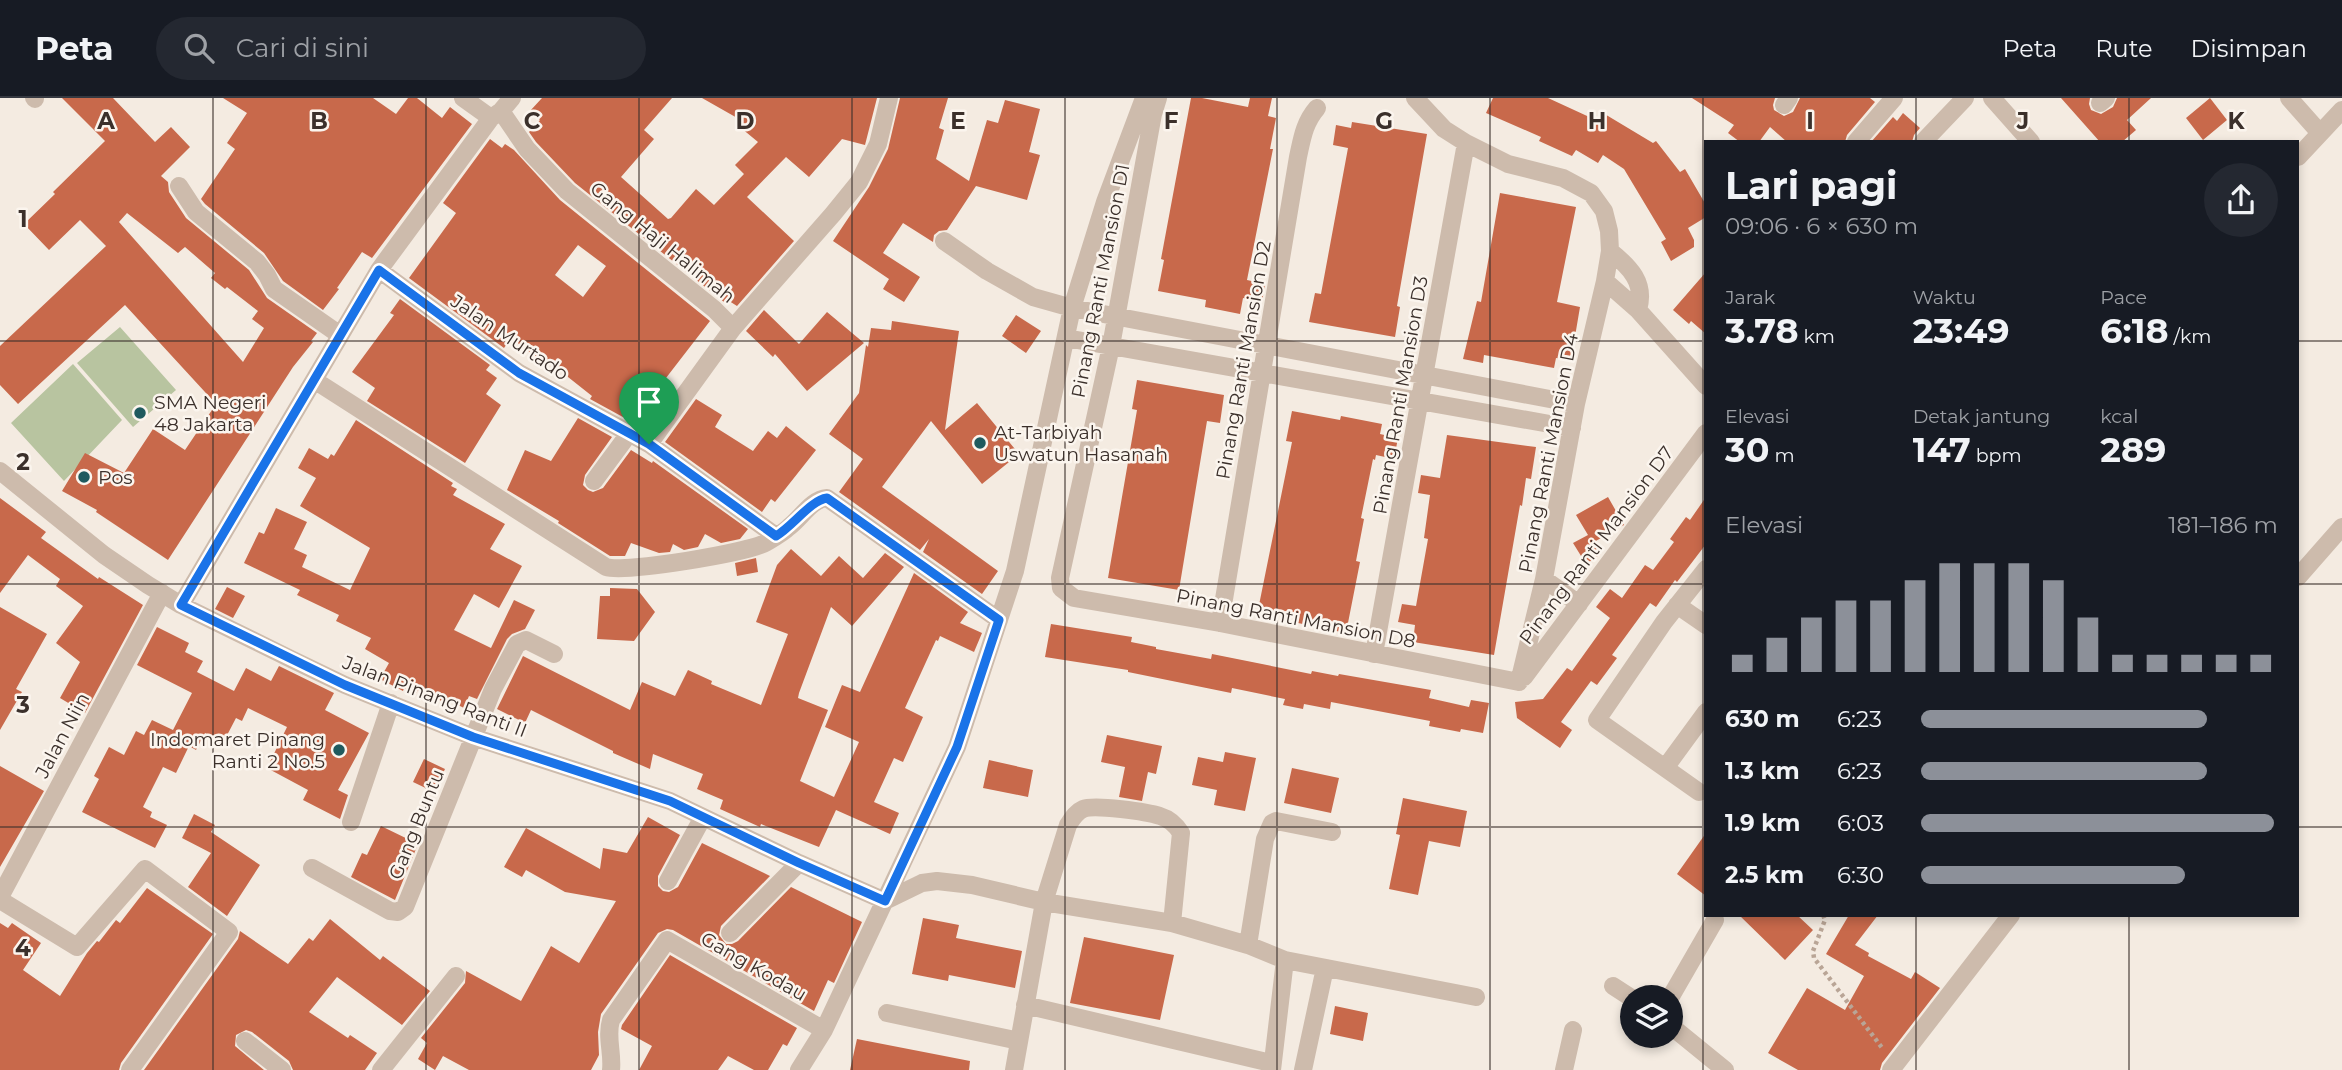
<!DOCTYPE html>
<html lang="id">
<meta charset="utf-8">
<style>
:root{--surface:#171b24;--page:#242831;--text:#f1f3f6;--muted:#9ea1a6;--line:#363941;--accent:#8c9099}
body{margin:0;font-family:Montserrat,sans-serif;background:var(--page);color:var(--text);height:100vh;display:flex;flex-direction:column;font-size:26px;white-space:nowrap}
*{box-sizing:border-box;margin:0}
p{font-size:23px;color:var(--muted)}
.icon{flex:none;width:38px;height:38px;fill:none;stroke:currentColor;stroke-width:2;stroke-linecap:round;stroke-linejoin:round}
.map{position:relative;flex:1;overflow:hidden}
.drawer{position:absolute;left:1704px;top:42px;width:595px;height:777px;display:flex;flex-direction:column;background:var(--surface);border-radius:0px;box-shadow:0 4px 10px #0003}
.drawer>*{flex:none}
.controls{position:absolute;left:1620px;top:887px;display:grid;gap:14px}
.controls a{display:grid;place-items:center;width:63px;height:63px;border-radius:50%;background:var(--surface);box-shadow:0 4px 10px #0003;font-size:35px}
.pin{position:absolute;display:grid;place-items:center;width:60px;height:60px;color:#fff;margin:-72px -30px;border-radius:50% 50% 50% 0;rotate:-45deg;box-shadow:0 0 7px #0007}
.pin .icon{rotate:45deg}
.round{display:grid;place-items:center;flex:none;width:74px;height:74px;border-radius:37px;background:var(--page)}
.head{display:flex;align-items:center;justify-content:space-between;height:119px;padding:0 21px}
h1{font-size:38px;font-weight:700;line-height:52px}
.metrics{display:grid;grid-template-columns:repeat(3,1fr);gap:10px;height:119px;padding:7px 21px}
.metrics div{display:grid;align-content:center}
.metrics b{font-size:35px;font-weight:700}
.metrics small{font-size:19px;font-weight:400}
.metrics p{font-size:19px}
.chart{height:196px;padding:14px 21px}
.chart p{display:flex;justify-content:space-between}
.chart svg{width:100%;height:126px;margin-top:7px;stroke:var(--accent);stroke-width:6}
ul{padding:0 21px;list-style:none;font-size:23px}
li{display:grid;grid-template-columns:112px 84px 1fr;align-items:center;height:52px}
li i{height:18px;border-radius:9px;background:var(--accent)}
header{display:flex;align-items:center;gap:42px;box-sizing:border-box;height:98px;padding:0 35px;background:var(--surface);border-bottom:2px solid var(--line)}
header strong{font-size:33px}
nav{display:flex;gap:38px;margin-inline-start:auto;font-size:24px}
.search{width:490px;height:63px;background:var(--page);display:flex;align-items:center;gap:18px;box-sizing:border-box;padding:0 24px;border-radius:38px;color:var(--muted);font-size:26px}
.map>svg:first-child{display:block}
.green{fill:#b8c4a0}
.building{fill:#c8694b;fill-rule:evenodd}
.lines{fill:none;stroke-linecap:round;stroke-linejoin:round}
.path{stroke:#b9a596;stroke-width:4.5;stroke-dasharray:3.5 3.5;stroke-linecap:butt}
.minor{stroke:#cdbbac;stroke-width:18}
.route-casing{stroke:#fff;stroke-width:14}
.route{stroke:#1a73e8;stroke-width:9}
.grid{fill:none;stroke:#3b302b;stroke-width:2;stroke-opacity:0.55}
.poi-dot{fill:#1f5a5e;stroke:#fbf5ee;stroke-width:2.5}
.labels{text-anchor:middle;stroke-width:5;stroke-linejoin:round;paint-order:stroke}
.street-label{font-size:19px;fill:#3b302b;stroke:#fbf5ee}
.poi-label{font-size:19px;fill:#3b302b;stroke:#fbf5ee;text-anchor:start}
.grid-label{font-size:23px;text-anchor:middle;font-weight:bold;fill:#3b302b;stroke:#fbf5ee;stroke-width:5;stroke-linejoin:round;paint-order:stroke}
</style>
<header>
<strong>Peta</strong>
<div class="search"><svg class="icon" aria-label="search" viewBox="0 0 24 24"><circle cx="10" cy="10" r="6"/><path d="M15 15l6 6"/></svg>Cari di sini</div>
<nav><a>Peta</a><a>Rute</a><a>Disimpan</a></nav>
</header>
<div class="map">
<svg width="2342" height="972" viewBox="0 0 2342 972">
<rect width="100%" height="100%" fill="#f4ebe1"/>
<path class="green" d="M120 229 176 292 133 329 77 265Z
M73 266 122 322 64 383 11 325Z"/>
<path class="building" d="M62 0H113L155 44 171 29 190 49 161 78 168 84 169 94 186 120 249 172 267 200 317 235 311 243 313 244 293 269 168 462 96 414 97 412 62 393 85 355 124 375 153 331 185 352 216 306 125 207 18 306 0 287V248L106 148 80 122 49 152 24 126 55 96 53 94 105 43ZM127 115 178 155 185 149 215 175 211 180 225 191 227 189 258 213 252 221 264 230 243 264 119 124Z
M223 0H373L396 16 408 0H417L442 20 450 9 472 26 372 160 362 154 337 190 339 191 323 212 283 183 264 155 205 106 201 101 235 51 227 45 247 15Z
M542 0H672L644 32 654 41 621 79 668 121 671 120 696 91 714 107 744 76 735 67 758 44 735 25 739 21 702 0H877L865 47 842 41 809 79 786 59 747 99 794 143 737 208 726 201 724 204 575 85 536 44 529 34 540 22 530 13Z
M900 0H948L939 30 944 32 936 61 969 83 987 22 998 25 1005 2 1040 11 1029 54 1040 57 1027 102 976 88 947 132 939 133 934 137 933 144 903 125 883 155 920 179 904 204 883 191 889 181 833 143 869 89 888 51Z
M1191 0H1202L1248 9 1250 0H1272L1268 18 1276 20 1270 51H1273L1247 182 1265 186 1262 204 1243 200 1240 216 1205 209 1206 202 1158 193 1164 162 1161 161Z
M1493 0H1548L1598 23 1603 15 1653 45 1656 43 1680 74 1685 71 1706 107V119L1688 130 1694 142V149L1671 163 1661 144 1666 141 1624 71 1603 57 1598 65 1576 52 1572 58 1539 43 1541 39 1486 15Z
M1692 0H1775L1773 7 1774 12 1784 18 1793 14 1800 0H1870L1875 4 1847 37 1845 44H1787L1770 29 1759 44H1740L1728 35 1734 27Z
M2061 0H2090L2089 6 2091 12 2101 16 2113 9 2117 0H2151L2127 22 2136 32 2122 44H2100Z
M2210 0 2227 22 2203 42 2186 20Z
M1903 15 1920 30 1914 37 1912 44H1871L1893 19 1897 23Z
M1352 24 1427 36 1397 208 1400 209 1395 239 1309 224 1315 195 1321 196 1348 50 1333 47 1336 27 1351 30Z
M490 41 502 50 505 46 514 52 560 102 710 223 632 324 590 301 592 298 544 260 542 263 511 240 504 250 409 180 456 115 443 105ZM578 147 606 168 583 199 555 177Z
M1500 95 1576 109 1557 204 1580 209 1571 262 1556 260 1554 270 1484 257 1483 265 1463 261 1477 203 1481 204Z
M1706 174V236L1691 223 1689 226 1673 212Z
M400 201 490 267 486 272 497 280 486 296 501 307 465 365 367 303 375 290 352 274 394 217 390 215Z
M764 212 799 246 827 214 864 245 807 293 775 256 773 259 746 233Z
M1016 217 1041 233 1026 255 1002 238Z
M892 223 959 233 945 332 977 305 1019 356 982 386 931 323 882 389 998 473 982 496 923 454 929 441 920 452 839 394 863 361 829 336 859 295 866 247 868 249 871 230 891 232Z
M1137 282 1224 297 1220 325 1207 323 1179 492 1108 480 1137 312 1132 311Z
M696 301 722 317 715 329 753 353 768 333 777 340 786 328 816 352 775 404 771 401 762 414 665 344Z
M1292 313 1340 322 1341 318 1382 326 1380 336 1398 340 1394 361 1376 357 1375 362 1373 361 1361 420 1364 421 1356 463 1360 464 1346 535 1298 525 1299 520 1258 512 1292 344 1286 343Z
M578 320 612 339 585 377 583 387 588 392 593 394 603 390 631 352 652 365 653 363 748 431 740 441 721 445 705 436 698 449 684 452 673 446 670 454 659 455 631 445 625 458H610L558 425 559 423 507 392 525 352 551 363Z
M356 322 453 385 451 388 457 391 453 397 505 426 490 451 522 468 499 510 474 496 454 532 491 550 514 502 535 512 525 531 512 536 507 541 477 601 469 598 464 610 450 603 448 606 418 592 415 597 404 590 403 593 380 581 389 565 365 551 371 540 336 523 339 517 297 497 300 492 244 465 259 434 264 436 276 410 307 424 294 451 307 457 302 469 350 492 370 450 300 408 316 380 298 370 309 350 328 361 331 356 334 358Z
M1447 337 1536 349 1531 381 1526 380 1522 408 1520 407 1494 557 1413 544 1415 527 1398 524 1402 506 1416 508 1428 441 1424 440 1430 397 1418 395 1421 377 1440 380Z
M1608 399 1624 427 1594 444 1601 456 1586 466 1573 445 1588 437 1576 417Z
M1706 399V446L1677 484 1675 482 1656 509 1650 505 1612 557 1617 560 1597 587 1591 583 1561 624 1572 632 1560 650 1517 620 1515 604 1543 601 1567 570 1572 573 1610 520 1596 509 1610 491 1622 500 1645 467 1653 472 1674 444 1670 441 1686 419 1690 422Z
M0 400 46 434 41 440 98 481 99 479 143 507 85 615 60 600 80 564 56 545 83 508 56 488 60 481 28 457 0 495Z
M791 451 821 478 839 458 863 480 885 455 904 469 852 528 831 509 799 595 798 600 828 612 800 683 834 699 859 644 825 629 842 587 860 594 914 475 968 514 960 525 982 535 974 554 940 538 938 543 936 542 905 610 923 619 903 664 894 660 874 704 899 715 890 736 836 712 819 749 761 726 760 729 720 711 723 702 697 691 703 676 653 656 650 671 613 655V653L531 612 525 625 497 611 523 558 630 612 642 584 675 598 688 572 712 583 711 586 761 607 788 536 756 524 777 467Z
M756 460 758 474 737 478 735 465Z
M227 489 245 498 233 520 215 511Z
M610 490 637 491 655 514 634 543 597 541 600 498H610Z
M0 509 47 536 16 591 22 594 0 632Z
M1051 526 1132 539 1131 544 1156 549V551L1211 561 1212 556 1311 576 1312 573 1338 578 1339 576 1431 592 1429 600 1469 609 1471 602 1489 605 1483 635 1461 631 1460 634 1429 628 1430 623 1331 604 1330 611 1304 606 1303 611 1283 607 1285 601 1232 590 1231 595 1128 574V572L1045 559Z
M157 529 189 545 185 554 203 563 197 574 234 593 246 570 271 583 279 568 334 595 325 612 369 635 338 692 348 697 340 721 303 702 308 692 267 670 287 629 248 610 242 623 236 620 223 645 205 635 196 652 189 648 176 675 163 669 143 709 152 714 150 719 167 727 155 750 82 714 99 681 94 678 109 649 124 657 136 633 144 637 152 622 173 632 192 595 137 567Z
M1107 637 1162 648 1156 676 1148 674 1142 703 1119 699 1125 669 1101 664Z
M1225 654 1256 660 1245 713 1214 707 1217 692 1192 687 1198 659 1223 664Z
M424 661 445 671 434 694 413 684Z
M989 662 1033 672 1028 699 983 690Z
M0 668 44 693 0 769Z
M1292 670 1339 680 1331 715 1284 705Z
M1403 700 1467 713 1460 749 1429 743 1418 797 1389 791 1400 737 1396 736Z
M194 716 215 727 211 734 260 767 227 818 188 789 211 755 182 740Z
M648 719 680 737 658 778V788L663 793 669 794 678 789 702 745 770 778 721 828 719 837 726 846H732L738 843 791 789 862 824 834 885 828 882 814 913 673 832 667 831 658 835 601 916 598 934 599 957 591 972H469L443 958 435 972 418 961 427 945 421 940 465 885 466 873 521 903 551 848 579 865 616 803 565 794 526 772 522 779 504 769 526 730 600 771 603 750 627 755Z
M381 728 418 746 395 802 351 779 362 755 367 757Z
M1706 735V798L1677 776Z
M147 790 213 836 121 965 119 972H0V825L8 830 12 825 41 845 23 872 60 898 87 855 97 843 99 844 116 822 120 825Z
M1739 817H1797L1813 832 1785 862Z
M1849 817H1878L1855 847 1869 855 1868 858 1911 881 1915 874 1940 890 1882 965 1880 972H1798L1768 955 1807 890 1845 912 1864 878 1826 856Z
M923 820 959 827 956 840 1022 853 1015 890 949 877 948 883 912 876Z
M330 821 380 862 383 858 430 893 402 927 337 879 309 914 348 940 350 937 377 955 365 972H293L289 963 252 934 246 932 236 937 235 948 264 972H144L238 841 240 833 288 866 309 840 313 843Z
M1084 839 1174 857 1160 922 1070 905Z
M670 857 797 930 787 948 783 946 768 972H754L728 958 718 972H639L652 948 621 931 622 927Z
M1335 908 1368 915 1363 943 1330 936Z
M857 941 970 963 969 972H850Z"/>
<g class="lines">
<path class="path" d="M1823 817 1825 822 1813 853 1814 860 1883 951"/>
<path class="minor" d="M34 0 35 1
M463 0 491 20
M1158 0 1153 16 1111 248 1060 480 1061 490 1074 500 1220 525 1519 584
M1415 0 1444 31 1466 45 1508 66 1563 80 1591 95 1604 113 1609 133 1610 153 1605 183 1576 306 1544 481 1519 584
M1992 0 2031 44
M2289 0 2320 35
M2100 5 2106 0
M1784 7 1789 0
M501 13 527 51 567 93 714 211 733 230
M1856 44 1894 0
M1923 44 1965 0
M2298 59 2342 12
M179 88 196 114 257 164 267 177 274 191 340 237
M944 143 987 173 1033 199 1072 210 1576 306
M1610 153C1630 169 1646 185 1638 212
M379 172 519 275 649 346 776 438
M1605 183 1638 212 1706 288
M1066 240 1572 330
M314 282 606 469C624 475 749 455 767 444 774 440 783 435 789 429 801 420 812 401 827 400L999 522
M649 346 733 230 833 116 859 84 878 46 889 0
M0 373 104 457 148 487 181 507 293 562 345 587 473 639 670 703 799 765 885 803
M594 383 628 337
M2298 479 2342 429
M1544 481 1579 506
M181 507 379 172 491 20 501 13 512 0
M1677 507 1706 527
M1220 525 1298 59C1302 41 1304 25 1317 10
M1374 556 1466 45
M1524 579 1706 335
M1665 670 1706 614
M1699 694 1597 622 1664 524 1706 471
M351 724 391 605
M312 770 390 813 398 814 405 809 493 591 517 546 526 542 554 556
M668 783 703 719
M0 799 162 495
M0 802 77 849 145 771 229 834 130 972
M885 803 922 785 937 783 972 787 1044 804 1172 825 1248 847 1285 862 1476 899
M730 835 799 765
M1248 847 1265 741 1272 725 1276 723 1332 734
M1613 888 1633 901
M1670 900 1715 822
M1025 907 1271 965
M887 915 1019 943
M1671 928 1725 972
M245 943 282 972
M381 972 456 878
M611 972C613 955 606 939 611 922L667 842 824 932
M799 972 824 932 957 649 1015 473 1072 210 1105 104 1144 0
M1014 972 1044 804 1068 727C1072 721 1076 714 1083 711 1094 706 1148 714 1160 718 1170 721 1176 727 1181 735L1172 825
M1272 972 1285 862
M1303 972 1325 870
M1564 972 1573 932
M1891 972 2011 817"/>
</g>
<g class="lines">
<g class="route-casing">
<path id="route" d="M379 172 519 275 649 346 776 438C792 429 811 402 827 400L999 522 957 649 885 803 799 765 670 703 473 639 345 587 181 507Z"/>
</g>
<use href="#route" class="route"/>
</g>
<path class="grid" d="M213 0V972M426 0V972M639 0V972M852 0V972M1065 0V972M1277 0V972M1490 0V972M1703 0V972M1916 0V44M2129 0V44M0 243H1706M2298 243H2342M0 486H1706M2298 486H2342M0 729H1706M2298 729H2342M1916 817V972M2129 817V972"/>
<g class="poi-dot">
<circle cx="140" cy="315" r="7"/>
<circle cx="980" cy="345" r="7"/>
<circle cx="84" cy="379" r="7"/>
<circle cx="339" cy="652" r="7"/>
</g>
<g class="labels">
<g class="street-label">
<text transform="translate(663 144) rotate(39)" y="7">Gang Haji Halimah</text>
<text transform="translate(1100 183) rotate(-79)" y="7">Pinang Ranti Mansion D1</text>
<text transform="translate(510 239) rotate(34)" y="7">Jalan Murtado</text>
<text transform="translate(1243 262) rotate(-80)" y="7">Pinang Ranti Mansion D2</text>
<text transform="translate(1400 297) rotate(-80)" y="7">Pinang Ranti Mansion D3</text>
<text transform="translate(1548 355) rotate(-79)" y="7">Pinang Ranti Mansion D4</text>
<text transform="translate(1596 447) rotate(-53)" y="7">Pinang Ranti Mansion D7</text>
<text transform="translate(1296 520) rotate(11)" y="7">Pinang Ranti Mansion D8</text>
<text transform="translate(435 598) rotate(21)" y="7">Jalan Pinang Ranti II</text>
<text transform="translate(62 637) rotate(-62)" y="7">Jalan Niin</text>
<text transform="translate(416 726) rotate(-68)" y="7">Gang Buntu</text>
<text transform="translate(754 868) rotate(30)" y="7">Gang Kodau</text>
</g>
<g class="poi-label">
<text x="154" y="311">SMA Negeri<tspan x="154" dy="22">48 Jakarta</tspan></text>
<text x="994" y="341">At-Tarbiyah<tspan x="994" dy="22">Uswatun Hasanah</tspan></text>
<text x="98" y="386">Pos</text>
<text x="325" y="648" text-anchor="end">Indomaret Pinang<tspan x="325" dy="22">Ranti 2 No.5</tspan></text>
</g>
</g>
<g class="grid-label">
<text x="106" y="31">A</text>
<text x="319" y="31">B</text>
<text x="532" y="31">C</text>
<text x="745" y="31">D</text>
<text x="958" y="31">E</text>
<text x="1171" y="31">F</text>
<text x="1384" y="31">G</text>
<text x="1597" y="31">H</text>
<text x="1810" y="31">I</text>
<text x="2023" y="31">J</text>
<text x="2236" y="31">K</text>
<text x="23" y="129">1</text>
<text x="23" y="372">2</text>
<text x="23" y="615">3</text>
<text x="23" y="858">4</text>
</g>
</svg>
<div class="controls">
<a><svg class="icon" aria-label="layers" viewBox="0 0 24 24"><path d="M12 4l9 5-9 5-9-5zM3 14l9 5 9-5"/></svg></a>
</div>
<div class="pin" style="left:649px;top:346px;background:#1e9e55"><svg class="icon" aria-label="arrive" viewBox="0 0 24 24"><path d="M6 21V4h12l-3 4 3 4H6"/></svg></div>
<section class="drawer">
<div class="head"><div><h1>Lari pagi</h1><p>09:06 · 6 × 630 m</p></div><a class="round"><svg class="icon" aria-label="share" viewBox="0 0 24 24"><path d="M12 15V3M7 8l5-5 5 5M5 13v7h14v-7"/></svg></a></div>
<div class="metrics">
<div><p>Jarak</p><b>3.78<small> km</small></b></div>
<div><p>Waktu</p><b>23:49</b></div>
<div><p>Pace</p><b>6:18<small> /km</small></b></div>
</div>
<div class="metrics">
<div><p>Elevasi</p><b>30<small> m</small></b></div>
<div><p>Detak jantung</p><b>147<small> bpm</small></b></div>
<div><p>kcal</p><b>289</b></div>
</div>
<div class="chart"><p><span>Elevasi</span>181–186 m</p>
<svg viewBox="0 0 160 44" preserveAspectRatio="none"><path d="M5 44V38M15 44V32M25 44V25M35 44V19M45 44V19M55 44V12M65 44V6M75 44V6M85 44V6M95 44V12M105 44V25M115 44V38M125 44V38M135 44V38M145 44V38M155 44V38"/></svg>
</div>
<ul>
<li><b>630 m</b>6:23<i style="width:80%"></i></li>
<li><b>1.3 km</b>6:23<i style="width:80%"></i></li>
<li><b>1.9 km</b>6:03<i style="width:99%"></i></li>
<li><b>2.5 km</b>6:30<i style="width:74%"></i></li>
</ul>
</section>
</div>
